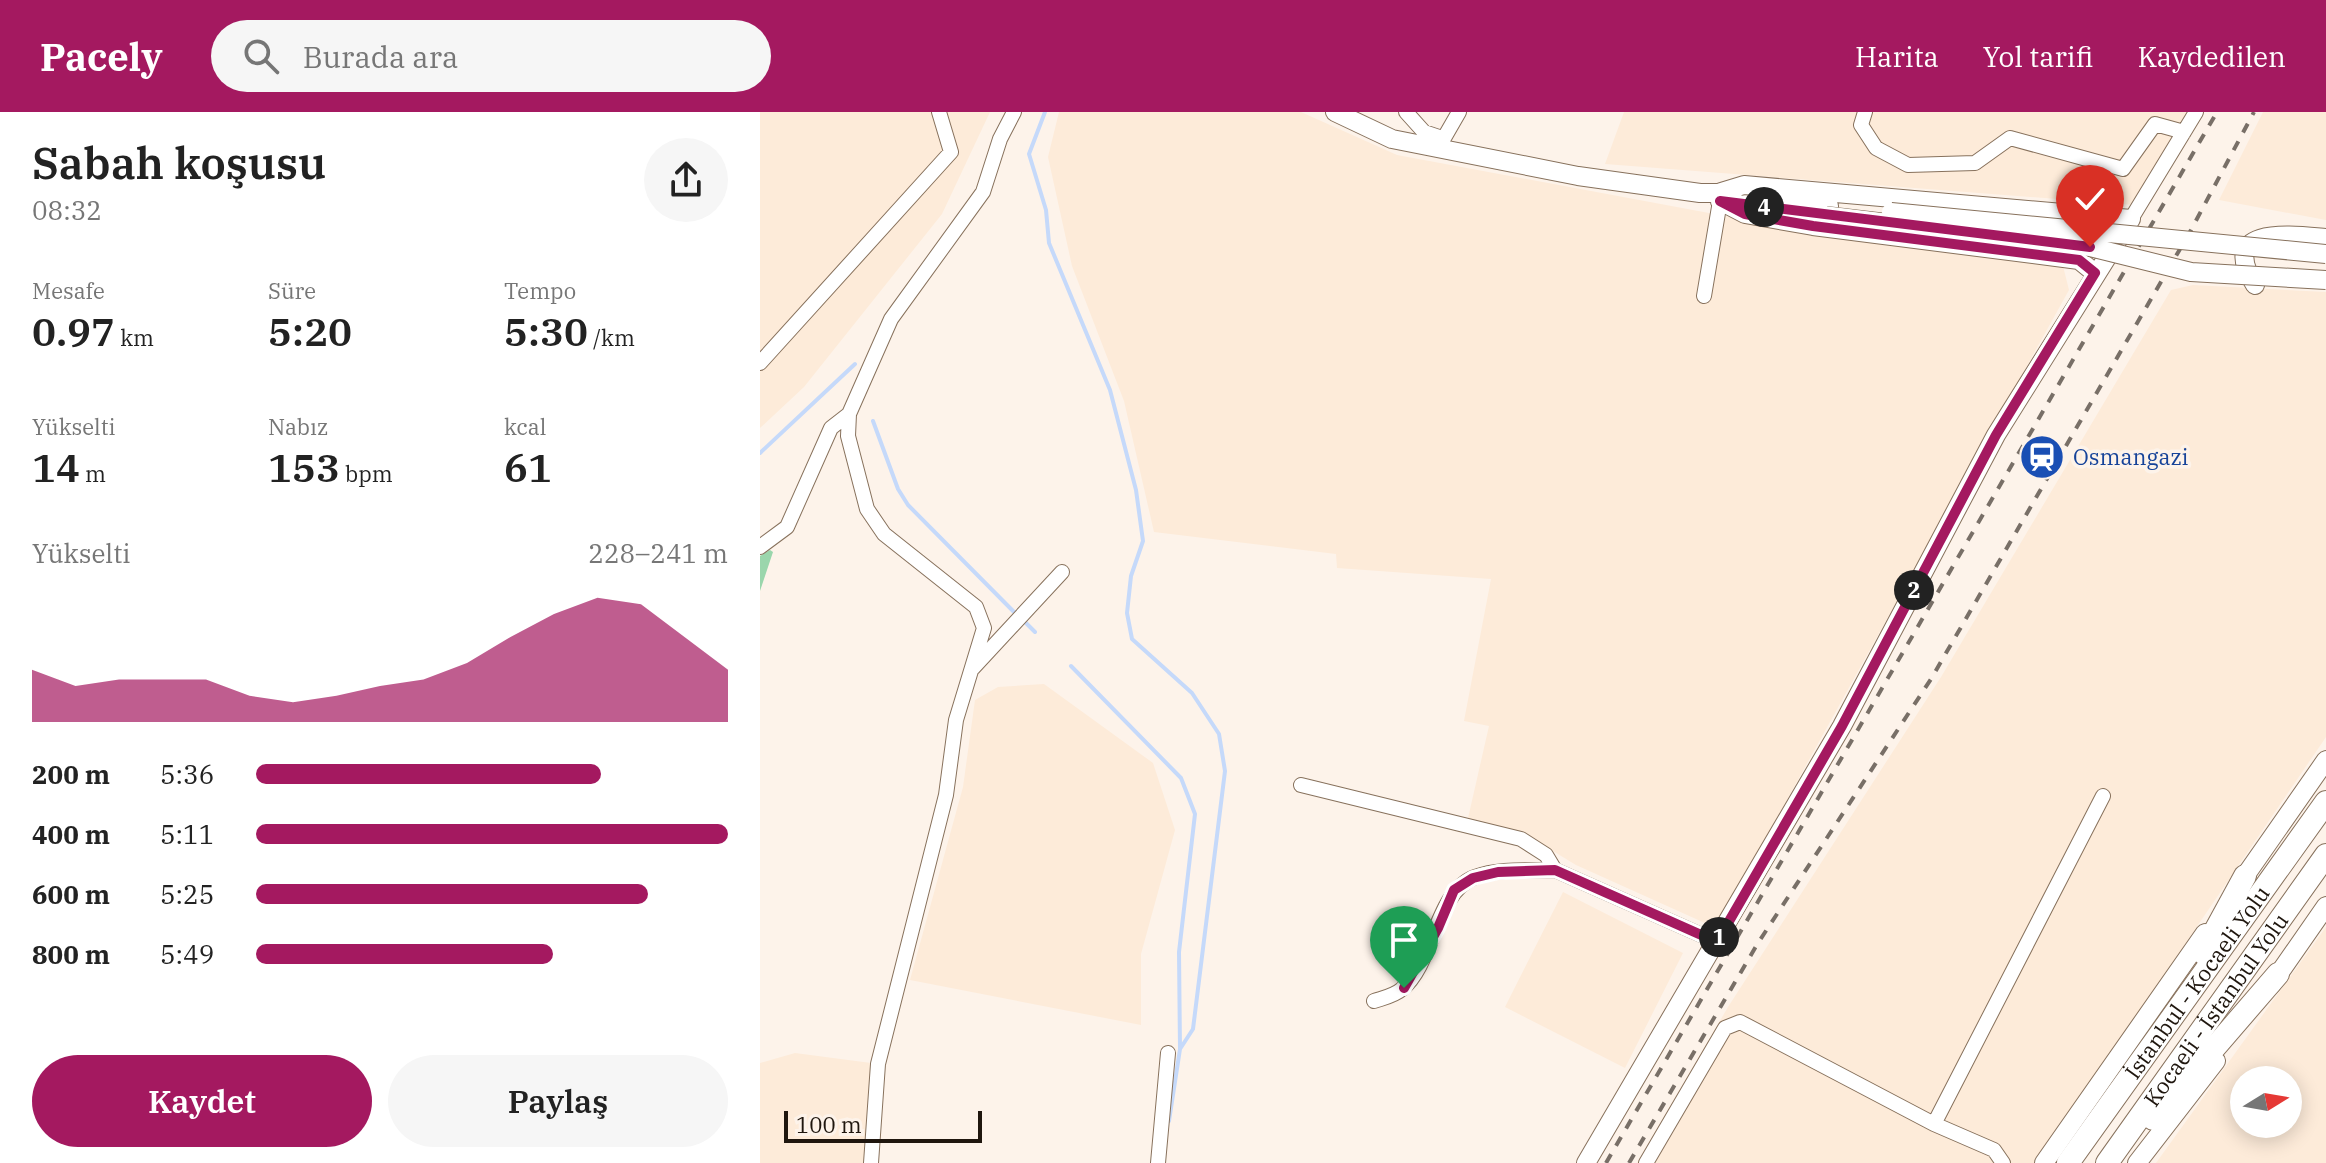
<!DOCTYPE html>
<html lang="tr">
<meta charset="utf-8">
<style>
:root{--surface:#fff;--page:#f6f6f6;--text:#222;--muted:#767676;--accent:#a41960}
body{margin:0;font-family:"IBM Plex Serif",serif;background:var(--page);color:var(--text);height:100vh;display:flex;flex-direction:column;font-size:30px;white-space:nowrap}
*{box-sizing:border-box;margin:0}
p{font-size:26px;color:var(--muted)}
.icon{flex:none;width:44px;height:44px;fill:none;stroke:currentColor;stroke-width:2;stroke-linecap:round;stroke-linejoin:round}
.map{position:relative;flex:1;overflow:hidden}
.sheet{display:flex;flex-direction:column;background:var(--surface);width:760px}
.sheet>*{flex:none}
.needle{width:52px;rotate:79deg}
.fabs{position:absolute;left:1470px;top:954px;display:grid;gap:16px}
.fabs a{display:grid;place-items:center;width:72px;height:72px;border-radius:50%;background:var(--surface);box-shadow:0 4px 20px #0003;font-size:40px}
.scale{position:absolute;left:24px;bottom:20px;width:198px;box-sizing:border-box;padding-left:8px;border:4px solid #1f160e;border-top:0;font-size:22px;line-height:28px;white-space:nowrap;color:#1f160e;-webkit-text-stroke:6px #fdf3ea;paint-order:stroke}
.pin{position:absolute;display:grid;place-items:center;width:68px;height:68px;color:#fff;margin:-82px -34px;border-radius:50% 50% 50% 0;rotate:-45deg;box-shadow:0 0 8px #0007}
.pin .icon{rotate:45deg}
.km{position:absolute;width:40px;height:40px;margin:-20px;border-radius:50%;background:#222;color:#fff;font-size:22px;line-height:40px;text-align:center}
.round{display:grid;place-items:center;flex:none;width:84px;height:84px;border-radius:42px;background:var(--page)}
.summary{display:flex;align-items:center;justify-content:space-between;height:136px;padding:0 32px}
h1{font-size:44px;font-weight:600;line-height:60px}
.stats{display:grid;grid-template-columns:repeat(3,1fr);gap:12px;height:136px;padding:8px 32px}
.stats div{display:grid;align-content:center}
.stats b{font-size:40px;font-weight:600}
.stats small{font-size:22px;font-weight:400}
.stats p{font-size:22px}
.chart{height:224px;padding:16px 32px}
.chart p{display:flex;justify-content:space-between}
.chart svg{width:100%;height:144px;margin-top:8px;fill:var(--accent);opacity:.7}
.primary-button{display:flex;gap:16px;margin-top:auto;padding:16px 32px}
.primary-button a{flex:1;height:92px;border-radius:48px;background:var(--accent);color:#fff;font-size:32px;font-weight:600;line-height:92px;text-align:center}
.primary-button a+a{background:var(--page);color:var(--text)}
ul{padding:0 32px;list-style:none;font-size:26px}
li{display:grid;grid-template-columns:128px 96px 1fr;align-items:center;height:60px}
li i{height:20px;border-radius:10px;background:var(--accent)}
header{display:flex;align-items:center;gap:48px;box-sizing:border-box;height:112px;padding:0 40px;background:var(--accent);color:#fff}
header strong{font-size:38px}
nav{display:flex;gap:44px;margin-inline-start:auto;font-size:28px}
.search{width:560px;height:72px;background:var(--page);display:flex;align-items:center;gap:20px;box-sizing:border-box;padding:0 28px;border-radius:44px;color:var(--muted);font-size:30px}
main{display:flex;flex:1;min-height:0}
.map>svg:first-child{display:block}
.built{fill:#fdebd9;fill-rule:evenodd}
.green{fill:#9ad6ac}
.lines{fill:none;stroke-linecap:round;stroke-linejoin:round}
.stream{stroke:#c5d9fa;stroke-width:4}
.minor-casing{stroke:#87715c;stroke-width:16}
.major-casing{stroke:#87715c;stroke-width:20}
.highway-casing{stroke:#87715c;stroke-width:24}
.minor{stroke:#fff;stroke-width:14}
.major{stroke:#fff;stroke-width:18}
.highway{stroke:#fff;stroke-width:22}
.rail{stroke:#786f67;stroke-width:4;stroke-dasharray:10 10;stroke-linecap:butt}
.major-bridge-casing{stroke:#87715c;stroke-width:20;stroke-linecap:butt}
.major-bridge{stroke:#fff;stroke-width:18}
.route-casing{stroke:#fff;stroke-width:16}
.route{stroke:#a41960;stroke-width:10}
.labels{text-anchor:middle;stroke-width:7;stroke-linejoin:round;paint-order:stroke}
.transit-label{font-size:22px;fill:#164399;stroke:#fdf3ea;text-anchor:start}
.street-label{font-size:22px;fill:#1f160e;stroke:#fdf3ea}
</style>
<header>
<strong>Pacely</strong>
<div class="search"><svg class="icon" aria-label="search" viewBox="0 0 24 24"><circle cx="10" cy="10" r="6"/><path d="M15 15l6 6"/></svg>Burada ara</div>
<nav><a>Harita</a><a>Yol tarifi</a><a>Kaydedilen</a></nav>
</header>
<main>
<section class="sheet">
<div class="summary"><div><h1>Sabah koşusu</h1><p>08:32</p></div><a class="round"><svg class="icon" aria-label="share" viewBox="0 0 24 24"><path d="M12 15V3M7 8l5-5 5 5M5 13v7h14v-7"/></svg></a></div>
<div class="stats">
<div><p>Mesafe</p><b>0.97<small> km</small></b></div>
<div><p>Süre</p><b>5:20</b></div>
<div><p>Tempo</p><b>5:30<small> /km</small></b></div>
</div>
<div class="stats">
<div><p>Yükselti</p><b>14<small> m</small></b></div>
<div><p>Nabız</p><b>153<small> bpm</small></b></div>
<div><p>kcal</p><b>61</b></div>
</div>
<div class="chart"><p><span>Yükselti</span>228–241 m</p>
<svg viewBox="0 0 160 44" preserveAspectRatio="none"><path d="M0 44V28L10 33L20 31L30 31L40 31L50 36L60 38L70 36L80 33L90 31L100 26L110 18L120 11L130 6L140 8L150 18L160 28V44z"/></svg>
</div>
<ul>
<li><b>200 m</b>5:36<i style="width:73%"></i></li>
<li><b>400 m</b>5:11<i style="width:100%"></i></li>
<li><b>600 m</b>5:25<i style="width:83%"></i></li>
<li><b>800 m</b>5:49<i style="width:63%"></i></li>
</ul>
<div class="primary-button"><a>Kaydet</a><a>Paylaş</a></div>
</section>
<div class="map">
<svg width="1566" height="1051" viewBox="0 0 1566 1051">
<rect width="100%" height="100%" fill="#fdf3ea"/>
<path class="built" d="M0 0H230L182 102 44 275 0 316Z
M299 0H541L637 43 1030 116 1302 150 1309 178 956 816 816 753 763 721 706 715 729 614 704 609 731 467 577 456 576 442 394 420 364 289 312 154 288 45Z
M864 0H1428L1374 93 845 52Z
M1503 0H1566V108L1459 88Z
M1433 173 1566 180V625L1276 1051H877L968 895 1181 565 1411 178Z
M284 572 393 651 415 718 381 842V913L150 868 203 675 215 588 238 575Z
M803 780 923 841 865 956 745 895Z
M1566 815V1051H1396ZM1484 968H1528V1012H1484Z
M35 941 111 951 105 1051H0V951Z"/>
<path class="green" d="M10 438 13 440 0 479V444Z"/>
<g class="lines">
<path class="stream" d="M285 0 269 42 286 98 289 131 350 278 376 378 383 429 371 464 367 501 372 527 432 581 459 622 465 659 433 917 420 937
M113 309 138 377 148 393 256 502
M0 341 95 252
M263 508 275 520
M311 554 421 666 435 702 419 840 420 937 409 1009"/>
<g class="minor-casing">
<path id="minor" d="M646 0 664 20 682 26
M1105 0 1101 13 1116 36 1148 53 1215 51 1250 26 1363 57 1395 12 1424 20
M680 33 699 0
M1371 107 1436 0
M944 184 960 89
M0 251 191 40 179 0
M89 302 88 324 107 397 124 422 216 495 224 516 196 608 186 683 118 952 111 1051
M0 435 27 415 71 316 89 302 131 207 223 80 240 27 254 0
M213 556 302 460
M541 673 761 727 786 743 795 758 957 830
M614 889C623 886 634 884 642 877 674 851 675 780 715 765 740 756 769 759 795 758
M1174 1012 1343 684
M398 1051 408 941
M886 1051 965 916 980 910 1174 1012 1234 1038 1243 1051"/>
</g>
<g class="major-casing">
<path id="major" d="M575 0 632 27 818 64 940 81H973
M1022 88 1069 94
M1495 173C1457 113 1531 123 1566 126
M1478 774 1566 648
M1511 873 1566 794
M826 1051 1082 614 1236 323 1371 107 984 73 961 80 960 89 985 102 1053 114 1319 148 1335 161
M1284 1051 1445 821
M1377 1051 1456 949"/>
</g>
<g class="highway-casing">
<g id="highway">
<path d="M1443 841 1485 764"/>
<path d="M1393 1007 1518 862"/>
<path id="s1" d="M1308 1051 1566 690"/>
<path id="s2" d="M1347 1051 1566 743"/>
</g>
</g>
<use href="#minor" class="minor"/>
<use href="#major" class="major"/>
<use href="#highway" class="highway"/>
<path class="rail" d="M846 1051 1457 0
M869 1051 998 831 1171 567 1431 118 1494 0"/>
<g class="major-bridge-casing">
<path id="major-bridge" d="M1131 100 1566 142
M1066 104 1330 135 1431 160 1566 168"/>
</g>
<use href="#major-bridge" class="major-bridge"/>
</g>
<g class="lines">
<g class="route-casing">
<path id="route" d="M644 876 678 816 694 778 713 766 738 760 795 758 957 830 1082 614 1236 323 1335 161 1319 148 1053 114 985 102 960 89 1330 135"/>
</g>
<use href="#route" class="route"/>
</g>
<defs>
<g id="station-disc" transform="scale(2.3)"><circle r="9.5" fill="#1a4fb4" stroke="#fdf3ea"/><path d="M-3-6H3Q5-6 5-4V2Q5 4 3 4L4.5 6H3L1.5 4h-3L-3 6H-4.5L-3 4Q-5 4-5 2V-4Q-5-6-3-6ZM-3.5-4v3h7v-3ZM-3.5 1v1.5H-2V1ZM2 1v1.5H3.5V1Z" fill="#fff"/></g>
</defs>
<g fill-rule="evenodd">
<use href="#station-disc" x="1282" y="345"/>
</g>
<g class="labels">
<g class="transit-label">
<text x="1313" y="353">Osmangazi</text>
</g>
<g class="street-label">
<text dy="8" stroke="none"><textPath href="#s1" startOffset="222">İstanbul - Kocaeli Yolu</textPath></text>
<text dy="8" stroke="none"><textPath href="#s2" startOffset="188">Kocaeli - İstanbul Yolu</textPath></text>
</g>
</g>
</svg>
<div class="fabs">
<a><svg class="needle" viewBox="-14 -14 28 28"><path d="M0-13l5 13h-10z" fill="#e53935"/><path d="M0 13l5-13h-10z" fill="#767676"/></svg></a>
</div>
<div class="scale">100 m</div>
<div class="pin" style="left:644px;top:876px;background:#1e9e55"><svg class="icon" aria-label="arrive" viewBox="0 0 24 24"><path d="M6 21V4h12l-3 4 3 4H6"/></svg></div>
<div class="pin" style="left:1330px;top:135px;background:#d93025"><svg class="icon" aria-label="check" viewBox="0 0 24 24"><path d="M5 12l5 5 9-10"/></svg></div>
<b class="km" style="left:959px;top:825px">1</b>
<b class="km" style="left:1154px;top:478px">2</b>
<b class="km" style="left:1004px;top:95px">4</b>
</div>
</main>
